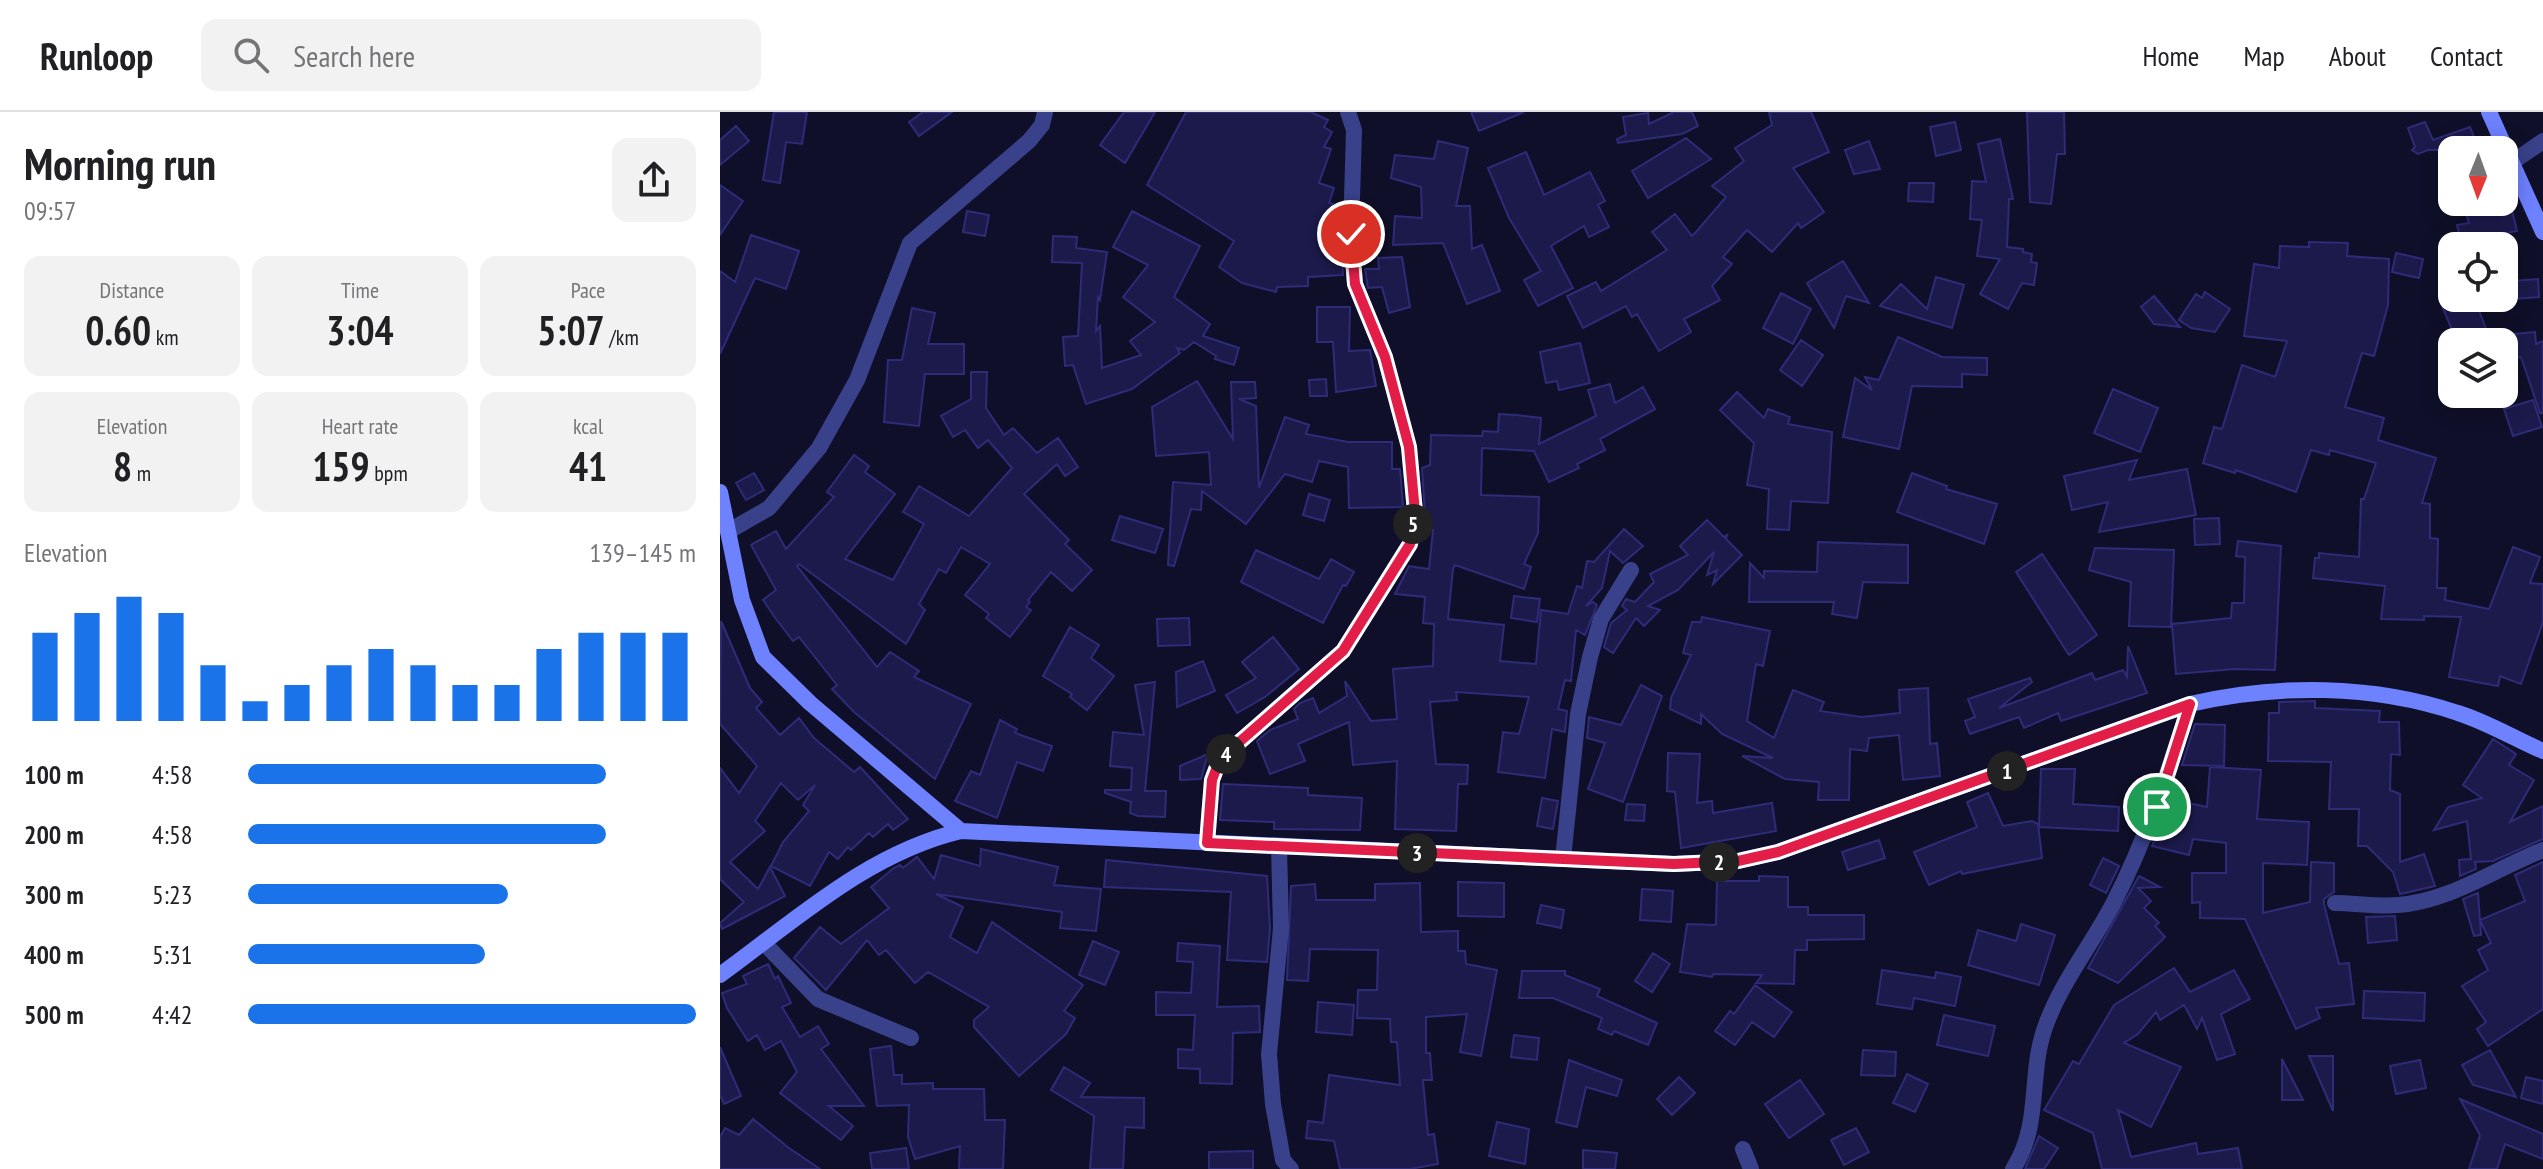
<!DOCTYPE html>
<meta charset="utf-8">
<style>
:root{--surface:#fff;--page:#f2f2f2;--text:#202124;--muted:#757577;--line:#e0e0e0;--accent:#1a73e8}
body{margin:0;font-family:"PT Sans Narrow",sans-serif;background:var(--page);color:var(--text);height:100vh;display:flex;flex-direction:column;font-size:30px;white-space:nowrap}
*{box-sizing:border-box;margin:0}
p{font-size:26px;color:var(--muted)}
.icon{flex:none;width:44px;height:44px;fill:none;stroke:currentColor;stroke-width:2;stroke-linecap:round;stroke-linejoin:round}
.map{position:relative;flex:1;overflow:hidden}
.sheet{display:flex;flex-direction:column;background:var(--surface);width:720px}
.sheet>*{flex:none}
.needle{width:52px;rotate:181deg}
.buttons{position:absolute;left:1718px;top:24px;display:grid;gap:16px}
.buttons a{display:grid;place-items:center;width:80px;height:80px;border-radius:16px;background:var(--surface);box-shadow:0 4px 20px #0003;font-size:40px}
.pin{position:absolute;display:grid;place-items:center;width:68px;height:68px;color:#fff;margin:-34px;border:4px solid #fff;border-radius:50%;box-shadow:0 2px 8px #0007}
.km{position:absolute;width:40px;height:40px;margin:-20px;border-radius:50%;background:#222;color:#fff;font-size:22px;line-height:40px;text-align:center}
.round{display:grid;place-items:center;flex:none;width:84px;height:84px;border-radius:16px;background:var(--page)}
.summary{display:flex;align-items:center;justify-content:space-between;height:136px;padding:0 24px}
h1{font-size:44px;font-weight:600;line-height:60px}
.metrics{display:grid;grid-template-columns:repeat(3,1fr);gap:12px;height:136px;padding:8px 24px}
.metrics div{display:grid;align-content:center;border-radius:16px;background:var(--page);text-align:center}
.metrics b{font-size:40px;font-weight:600}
.metrics small{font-size:22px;font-weight:400}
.metrics p{font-size:22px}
.chart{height:224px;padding:16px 24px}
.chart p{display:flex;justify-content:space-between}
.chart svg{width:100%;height:144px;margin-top:8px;stroke:var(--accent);stroke-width:6}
ul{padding:0 24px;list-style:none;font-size:26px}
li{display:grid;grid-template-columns:128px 96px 1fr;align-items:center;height:60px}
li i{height:20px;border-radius:10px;background:var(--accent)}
header{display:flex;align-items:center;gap:48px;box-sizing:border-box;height:112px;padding:0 40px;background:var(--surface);border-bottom:2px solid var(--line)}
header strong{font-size:38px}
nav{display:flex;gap:44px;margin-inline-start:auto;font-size:28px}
.search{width:560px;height:72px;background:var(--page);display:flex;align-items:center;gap:20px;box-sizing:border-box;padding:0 28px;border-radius:16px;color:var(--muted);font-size:30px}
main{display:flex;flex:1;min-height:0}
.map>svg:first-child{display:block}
.building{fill:#1c1a4b;stroke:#2e2b78;stroke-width:2}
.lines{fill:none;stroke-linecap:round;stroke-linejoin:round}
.street{stroke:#38418a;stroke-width:16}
.secondary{stroke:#6e81ff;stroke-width:16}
.route-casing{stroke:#fff;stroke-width:16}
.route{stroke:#e11d48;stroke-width:10}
</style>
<header>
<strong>Runloop</strong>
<div class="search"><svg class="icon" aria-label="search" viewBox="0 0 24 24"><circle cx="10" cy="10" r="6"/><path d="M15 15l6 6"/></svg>Search here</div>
<nav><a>Home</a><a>Map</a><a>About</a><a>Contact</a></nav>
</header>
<main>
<section class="sheet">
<div class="summary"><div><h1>Morning run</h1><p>09:57</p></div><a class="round"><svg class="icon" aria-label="share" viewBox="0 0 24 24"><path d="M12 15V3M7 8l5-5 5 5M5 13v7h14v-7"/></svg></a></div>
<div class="metrics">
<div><p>Distance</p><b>0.60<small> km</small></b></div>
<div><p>Time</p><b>3:04</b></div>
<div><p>Pace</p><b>5:07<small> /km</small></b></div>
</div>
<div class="metrics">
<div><p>Elevation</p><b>8<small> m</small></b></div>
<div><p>Heart rate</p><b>159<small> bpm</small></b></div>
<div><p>kcal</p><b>41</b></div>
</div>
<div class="chart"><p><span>Elevation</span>139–145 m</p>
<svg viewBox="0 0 160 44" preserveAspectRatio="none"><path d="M5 44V17M15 44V11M25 44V6M35 44V11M45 44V27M55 44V38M65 44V33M75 44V27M85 44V22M95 44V27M105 44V33M115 44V33M125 44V22M135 44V17M145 44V17M155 44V17"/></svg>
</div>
<ul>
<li><b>100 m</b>4:58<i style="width:80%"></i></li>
<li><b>200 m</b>4:58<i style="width:80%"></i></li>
<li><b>300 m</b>5:23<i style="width:58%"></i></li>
<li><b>400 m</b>5:31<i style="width:53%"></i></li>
<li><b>500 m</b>4:42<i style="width:100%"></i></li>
</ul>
</section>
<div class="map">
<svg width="1823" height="1057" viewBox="0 0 1823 1057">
<rect width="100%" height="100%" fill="#0f0f29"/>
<path class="building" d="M54 0H87L82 32 66 30 60 71 43 68Z
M203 0H232L199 24 189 10Z
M404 0H435L405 51 380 33Z
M466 0H591L608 8 604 15 612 20 604 35 611 37 599 71 614 76 609 91 621 94 608 134 621 133 623 163 588 165V174L557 175 556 180 522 171 499 155 514 129 427 73Z
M751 0H804L759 19Z
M954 0H972L978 14 962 22 898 31 897 27 906 23 903 5 928 1 929 12Z
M1049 0H1091L1109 40 1073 56 1104 100 1081 116 1078 111 1052 140 1027 118 1003 145 1012 152 992 174 1000 188 964 207 971 220 939 239 917 202 912 205 906 194 863 216 847 184 876 170 881 179 947 138 932 120 955 102 972 124 976 120 1006 85 992 74 1024 49 1015 36 1052 13Z
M1307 0H1344L1345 42H1337L1331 92 1310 90Z
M1235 10 1241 38 1216 44 1210 15Z
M1705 10 1713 28 1750 15 1759 38H1708L1698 42 1692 38 1695 35 1688 16Z
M16 14 29 29 0 53V28Z
M966 26 991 47 928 86 912 59Z
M1280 27 1293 87H1289L1287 135 1303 137V140L1312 142 1311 150 1317 151 1314 173 1302 171 1288 197 1260 182 1280 147 1257 144 1262 108 1250 107 1252 69 1266 70 1258 32Z
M718 29 748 36 736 94H750L752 137 762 133 780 179 747 192 723 131 673 133 675 104 702 106 701 75 671 66 675 43 714 47Z
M1149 29 1160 57 1134 62 1125 38Z
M806 40 824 83 870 60 885 89 878 93 889 115 869 125 864 114 831 134 853 176 818 194 804 168 821 159 789 106 768 56Z
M1189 71H1214L1213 90 1188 89Z
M0 73 23 89 0 123Z
M1742 90H1790L1797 119 1741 130 1737 113 1749 111Z
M247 99 269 103 265 124 243 120Z
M412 99 480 134 454 185 490 212 483 224 519 236 514 253 495 247 496 244 474 230 464 238 457 236 460 241 412 277 366 292 353 253 345 254 343 225 358 224 362 151 332 150 333 124 357 125 356 136 387 140 380 188 378 185 376 219 380 214 382 256 421 243 410 229 435 210 403 185 428 153 393 135Z
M31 123 79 139 66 177 35 166 0 242V159L15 170Z
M1589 130 1628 131 1627 144 1669 147 1668 193 1654 244 1642 241 1625 295 1664 306 1658 328 1716 346 1702 391 1710 392V426L1718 427 1717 476H1726L1725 488 1769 497 1793 435 1820 445 1810 471 1823 472V510L1801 572 1780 564 1778 574 1729 565 1741 505 1704 504V508L1661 507 1665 474 1593 466 1595 446H1599V441L1639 445 1641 387H1644L1656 351 1610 338 1609 343 1591 338 1576 380 1516 358 1515 361 1483 351 1494 315 1502 317 1522 253 1555 265 1567 229 1524 224 1534 152 1559 156 1560 134 1589 135Z
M1676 141 1703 147 1699 166 1672 160Z
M682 145 690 195 669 201 662 175 648 176 645 157H659L658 146Z
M1123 149 1149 191 1126 184 1114 216 1087 171Z
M1216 165 1244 173 1232 216 1160 194 1181 172 1207 197Z
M1818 167 1819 185 1794 187 1792 169Z
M1485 180 1510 197 1495 220 1471 216 1459 208 1476 182 1482 186Z
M1061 181 1091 197 1073 232 1043 216Z
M1434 184 1460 215 1434 212 1421 195Z
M1743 186 1748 199 1758 196 1771 230H1737L1722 194Z
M597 195H630L629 239 650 238 656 274 616 280 613 230H597Z
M192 196 215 201 208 232H244V262H205L199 314 164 310 168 248H182Z
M1815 220 1816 232 1823 229V301H1820L1801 245 1784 246V223Z
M1178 225 1222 245 1267 246V263L1242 262V275L1192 274 1179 337 1123 325 1135 266 1152 278 1145 265 1159 268Z
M1081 228 1103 243 1082 274 1060 258Z
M860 231 870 271 839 278 837 269 826 271 820 240Z
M251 260H267L266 296 284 323 293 316 317 341 338 326 358 355 345 364 337 352 304 382 349 428 345 432 372 458 352 479 331 460 308 488 310 490 306 495 311 498 290 525 266 506 269 502 245 483 270 452 241 435 226 461 219 457 199 492 205 498 186 532 79 452 77 454 157 555 170 540 199 559 194 565 251 592 215 667 134 600 112 577 117 573 79 525 73 529 56 507 43 488 56 478 31 433 56 419 66 437 114 385 107 380 134 343 149 354 145 360 175 382 125 447 173 468 204 412 183 400 199 374 249 404 292 356 268 328 258 336 245 318 233 325 221 304 251 287Z
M606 267 607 284H590L589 268Z
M477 269 513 327 511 270H535L536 286 519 287 536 294 539 376 565 305 589 313 586 322 628 330H672V357H680L683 395 629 396 628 355 599 349 592 370 565 362 526 412 482 379 481 398 471 397 454 454 448 453 453 370 491 373 489 340 436 344 432 295Z
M890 272 895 291 923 275 935 297 880 327 885 338 857 352 859 356 829 370 814 339 762 336 761 383 819 385 818 421 804 452 811 455 804 477 735 453 733 457 728 507 784 513 780 549 816 552 821 498 848 502 857 474 862 476 867 449 874 450 904 417 923 434 903 451 890 439 882 476 866 494 873 490 877 493 865 523 856 518 851 569 845 568 838 597 847 599 845 620 832 617 825 666 778 660 783 620 799 622 809 585 736 580 737 588 710 590 716 652 748 653 747 672H738L736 719 675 717 677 649 633 653 629 610 578 632 585 649 550 662 537 629 550 618 578 607 574 597 580 591 593 586 599 601 627 584 625 569 651 609 677 607 673 557 713 554 714 512 703 511 705 485 675 482 689 454 709 457 713 418H706L702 356 710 353 711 323 762 324 763 319 778 320 779 302 796 303 821 306 819 332 876 304 868 278Z
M1393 277 1438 296 1420 340 1374 321Z
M1017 280 1044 306 1048 297 1070 305 1068 312 1112 320 1108 391 1071 389 1069 418 1047 417 1049 377 1027 373 1034 331 1000 298Z
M1813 288 1822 315 1793 324 1784 297Z
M1417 348 1409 368 1467 357 1476 403 1379 420 1388 390 1352 398 1344 364Z
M34 361 44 378 26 388 16 371Z
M1192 361 1227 374 1226 377 1277 392 1264 432 1177 400Z
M589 382 610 388 604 409 583 403Z
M400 404 443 417 435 441 392 428Z
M1499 406 1500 432 1475 433 1474 407Z
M987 408 1004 425 1007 423 1006 427 1022 443 993 472 997 458 987 463 994 440 958 478 928 494 940 498 924 514 916 506 893 541 884 535 891 511 907 498 902 494 906 487 915 490 934 470 930 462 968 443 960 434Z
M1518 429 1561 434 1555 558 1515 557 1456 562 1452 512 1511 506 1512 491H1524L1525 445 1516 444Z
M1098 430 1188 433V471L1143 470 1137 506 1112 502 1114 490H1029L1030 451 1044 466V459L1097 460Z
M1375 436 1454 438 1451 515 1409 514 1411 470 1369 458Z
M536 438 599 467 611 447 634 460 626 474 623 473 603 511 521 470Z
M1322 442 1377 523 1349 543 1296 460Z
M794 484 820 487 817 510 791 506Z
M982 505 1050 519 1043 554 1036 552 1027 609 1054 626 1073 578 1104 590 1100 599 1142 605 1180 601 1179 578 1208 576 1210 632 1217 631 1220 664 1183 668 1179 623 1149 626 1147 639 1130 637 1129 688H1098L1099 670 1065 667 1022 644 1053 646 1002 622 981 602V612L950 597 951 586 971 543 963 541 972 510H981Z
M469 506 470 533 438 534 437 507Z
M1 509 30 576 42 590 36 596 60 623 79 606 94 626 134 660 140 655 188 707 173 718 168 712 153 725 149 721 131 738 128 735 118 747 109 740 90 774 51 754 63 730 89 699 83 693 95 673 78 688 61 671 35 709 45 719 10 750 38 777 50 755 65 784 2 817 0 811 24 790 0 767V656L19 681 37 654 0 612Z
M350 515 379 533 371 546 394 564 367 598 350 585 352 582 323 564Z
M553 525 579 557 545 585 517 601 506 583 536 566 522 550Z
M1408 534 1427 581 1341 609 1338 601 1304 616 1299 605 1250 622 1245 609 1255 605 1248 587 1310 566 1312 570 1279 596 1372 561 1375 568 1403 558 1407 565Z
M483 549 495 579 457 595 456 560Z
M435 570 425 679H446L445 705 418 704 410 701 411 690 385 681V678H411L412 656 390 654 393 620 424 623 415 573Z
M921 573 942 584 903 690 868 677 885 631 867 626 869 605 901 613Z
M1595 589V596L1660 599 1659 610H1679L1680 643 1671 642 1670 678 1680 682V750L1704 742 1715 774 1680 782 1673 760 1647 734H1638L1639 697H1609L1611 650 1548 649 1549 601H1559V590Z
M280 608 297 617 295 621 332 634 323 659 297 650 277 706 235 689 251 659 260 663Z
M1475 612 1505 613 1504 654 1462 653Z
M1773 627 1796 642 1789 653 1814 668 1790 710 1823 694V727L1773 749 1755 750 1756 757 1740 764 1739 748 1751 747 1747 709 1714 718 1728 695 1762 686 1743 673Z
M948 641 980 642 977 691 992 689 993 701 1052 691 1056 719 961 736 955 680 947 679Z
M488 642 481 667 460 668V654Z
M1490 655 1541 658 1537 707 1589 710 1587 753 1543 751V801L1590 790 1591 750 1614 751V780L1604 787V792L1619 852 1629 851 1634 892 1596 896 1600 906 1576 917 1525 807 1480 806V790L1472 791V761H1506V731L1473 727 1469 743 1432 734 1450 687 1487 695Z
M1321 657H1355L1353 692 1399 695 1398 719 1319 715Z
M503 672 588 676V683L642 686 640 718 554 717V710L500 708Z
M1268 681 1283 714 1312 709 1318 712 1322 746 1242 762 1241 759 1209 773 1194 740 1257 715 1247 690Z
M822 686 838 689 833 717 817 714Z
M907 692 925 693 924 709 905 708Z
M1159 728 1165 746 1128 758 1122 740Z
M261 737 338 755 334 773 381 777 376 819 340 816 342 800 216 782 243 795 230 825 257 841 272 810 363 873 344 899 355 906 346 922 299 964 254 915V908L269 895 208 860 195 871 166 838 159 843 147 828 106 878 74 846 100 815 121 832 169 796 151 775 174 756 180 753 183 756 197 745 214 767 221 743 260 754Z
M1383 746 1399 754 1386 781 1370 773Z
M386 748 547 764 550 816 547 850 507 848 511 780 384 775Z
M1823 750V897L1768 934 1757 917 1766 910 1742 874 1768 858 1758 838 1771 831 1760 808 1805 789 1795 763Z
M1039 764 1068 765V795H1088V803H1144V827L1087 828V838H1075L1074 872 1036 871 1042 863 993 862 992 865 960 860 967 812 996 813 997 769H1039Z
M1419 764 1440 775 1418 776 1431 789 1424 796 1439 811 1435 814 1445 825 1398 871 1368 856Z
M738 770 784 771V805L738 804Z
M700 771 701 820 738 819V839H745L746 852 777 858 761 944 740 940 747 902 706 905V941H710L712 968H703L708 1023 714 1022 718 1052 690 1057H620L614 1029 586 1026 588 1009 603 1011 609 963 680 973 677 930H671L670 907 637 906 638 878H657L658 838 590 837 588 869 567 868 571 774 595 772 596 788H655V772Z
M922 777 953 779 951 810 920 808Z
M1758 781 1761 823 1754 824 1743 787Z
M821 793 844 798 841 816 817 811Z
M1675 804 1677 828 1648 831 1646 805Z
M1301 812 1335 823 1319 873 1248 853 1258 818 1296 829Z
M373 829 399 840 385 873 359 863Z
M458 831 500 834 497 895 539 894 540 920 513 921 512 972 480 971V957L458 956V937L473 938 475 903H436V880L471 881 473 850 457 849Z
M933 841 950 852 932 880 915 869Z
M48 852 55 867 58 864 71 891 62 895 80 925 98 914 109 932 101 937 144 994H109L133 1014 121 1028 60 981 77 960 61 929 45 938 37 923 28 929 7 896 2 881 27 872 23 864Z
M1454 856 1470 880 1514 858 1530 887 1501 902 1515 942 1497 948 1482 906 1477 917 1464 893 1440 908 1436 900 1418 922 1404 931 1461 955 1431 1015 1398 998 1411 1045 1476 1031 1478 1042 1518 1036 1522 1057H1382L1373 1021 1324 998 1353 949 1359 952 1394 893Z
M1162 858 1215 866 1216 860 1241 865 1235 894 1194 886 1192 897 1157 892Z
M802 859H845V863L880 877 877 884 937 911 928 933 894 919 892 923 878 917 882 906 833 886H799Z
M1035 873 1072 900 1054 925 1032 910 1015 933 995 919 1010 899 1014 902Z
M1644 879 1705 881 1704 909 1643 906Z
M598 890 634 893 632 923 596 920Z
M1224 903 1275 914 1268 944 1217 933Z
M794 923 819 926 817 948 791 945Z
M171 934 174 963H182V972L213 971V977H264L265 1008H285L283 1057H239L240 1034 195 1047 188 1025 189 993 157 994 150 937Z
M0 935 21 984 4 992 0 983Z
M1143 938 1176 940 1175 964 1141 963Z
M1770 938 1796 985 1753 973 1742 953Z
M1589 944H1613V999L1596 960Z
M1562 947 1583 988H1562Z
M849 948 902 968 897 984 866 975 857 1015 836 1010Z
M1700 948 1706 976 1676 982 1670 954Z
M344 955 370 971 361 985 424 986V1016L405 1015 403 1057H370L374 1004 331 978Z
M1187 962 1208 972 1195 1000 1173 991Z
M959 965 975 981 952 1003 937 987Z
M1806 965 1823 969V992L1801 986Z
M1080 968 1104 1002 1069 1026 1045 992Z
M1740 987 1823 1022V1047L1785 1032 1777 1057H1749L1760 1023Z
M33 1007 69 1036 100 1057H0V1025L5 1016 19 1023Z
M777 1010 809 1017 805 1052 769 1044Z
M1136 1016 1149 1040 1124 1053 1111 1028Z
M1319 1024 1338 1036 1324 1057H1305Z
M186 1036 189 1057H152L150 1041Z
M863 1038 897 1041 895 1057H863Z
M533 1039V1057H489V1040Z"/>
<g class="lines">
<path class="street" d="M1791 51 1823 29
M0 411 9 419 49 396 99 336 137 268 190 131 309 29 322 13 325 0
M487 731 492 668 500 647 623 539 690 432 695 400 689 335 665 245 635 172 631 122 634 18 628 0
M559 735 561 816 549 942 553 992 563 1048 571 1057
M843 747 858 602 870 545 881 507 911 458
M1615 791C1635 791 1657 795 1678 793 1730 789 1775 757 1823 738
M44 831 98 887 191 926
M1023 1037 1031 1057
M1293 1057C1323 1011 1307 959 1327 910 1343 868 1372 832 1393 792 1426 728 1448 661 1470 592"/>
<path class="secondary" d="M1769 0 1823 120
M0 380 22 488 43 545 90 591 241 719
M0 863C76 808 148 741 241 719L954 752 1018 749 1058 740 1470 592C1558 572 1652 572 1738 601 1767 610 1795 627 1823 639"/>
</g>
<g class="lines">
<g class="route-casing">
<path id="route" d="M631 122 635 172 665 245 689 335 695 400 690 432 623 539 500 647 492 668 487 731 954 752 1018 749 1058 740 1470 592 1437 695"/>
</g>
<use href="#route" class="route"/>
</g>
</svg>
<div class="buttons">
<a><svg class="needle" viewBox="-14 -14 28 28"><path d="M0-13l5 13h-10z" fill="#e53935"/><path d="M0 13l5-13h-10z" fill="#757577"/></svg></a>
<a><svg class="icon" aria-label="locate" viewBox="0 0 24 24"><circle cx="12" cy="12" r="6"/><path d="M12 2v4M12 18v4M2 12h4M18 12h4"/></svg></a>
<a><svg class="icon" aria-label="layers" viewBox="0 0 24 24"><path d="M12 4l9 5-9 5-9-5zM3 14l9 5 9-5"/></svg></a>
</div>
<div class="pin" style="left:1437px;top:695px;background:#1e9e55"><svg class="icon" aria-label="arrive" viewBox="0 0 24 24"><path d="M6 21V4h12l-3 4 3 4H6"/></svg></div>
<div class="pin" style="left:631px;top:122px;background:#d93025"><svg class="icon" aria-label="check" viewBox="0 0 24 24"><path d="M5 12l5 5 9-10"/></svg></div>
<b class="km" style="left:1287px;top:659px">1</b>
<b class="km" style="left:999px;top:750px">2</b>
<b class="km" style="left:697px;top:741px">3</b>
<b class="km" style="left:506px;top:642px">4</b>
<b class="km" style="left:693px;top:412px">5</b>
</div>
</main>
